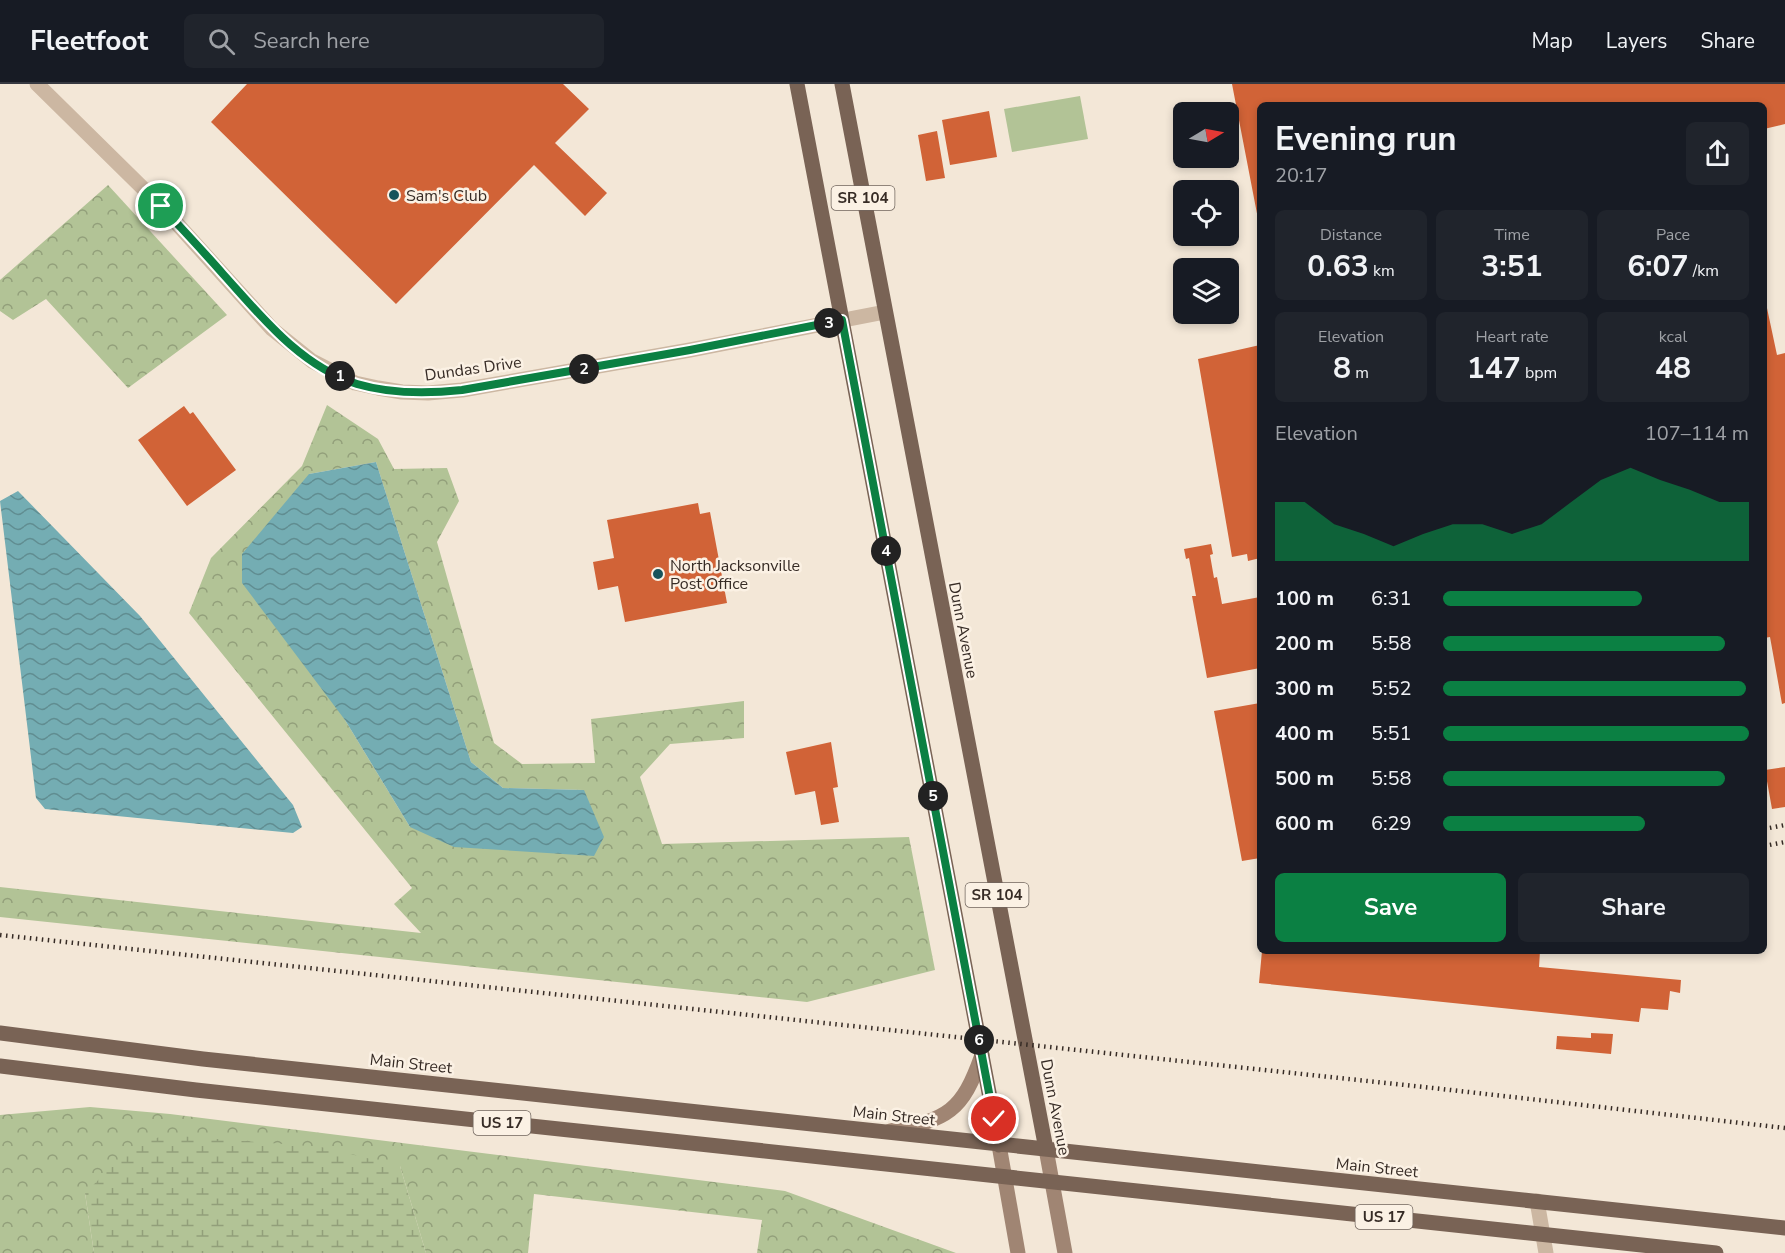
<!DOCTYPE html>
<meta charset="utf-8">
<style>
:root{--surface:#171b24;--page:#20242c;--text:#f1f3f6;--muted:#9ea1a6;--line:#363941;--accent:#0b8043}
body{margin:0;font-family:"Nunito Sans",sans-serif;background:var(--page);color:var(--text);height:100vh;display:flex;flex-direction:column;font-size:22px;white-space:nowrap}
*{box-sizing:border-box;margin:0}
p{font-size:20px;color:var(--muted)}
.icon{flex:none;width:33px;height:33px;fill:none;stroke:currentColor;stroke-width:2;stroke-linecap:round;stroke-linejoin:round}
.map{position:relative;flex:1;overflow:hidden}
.details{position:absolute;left:1257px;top:18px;width:510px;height:852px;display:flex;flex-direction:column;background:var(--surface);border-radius:9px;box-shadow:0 3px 9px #0003}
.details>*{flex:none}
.needle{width:39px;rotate:80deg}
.controls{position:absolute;left:1173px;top:18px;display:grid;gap:12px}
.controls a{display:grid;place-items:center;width:66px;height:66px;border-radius:9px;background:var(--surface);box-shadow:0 3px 9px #0003;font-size:30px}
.pin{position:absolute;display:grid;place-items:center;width:51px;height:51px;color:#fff;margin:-26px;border:3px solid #fff;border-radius:50%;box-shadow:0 2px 6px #0007}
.km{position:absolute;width:30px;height:30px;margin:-15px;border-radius:50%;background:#222;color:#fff;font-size:16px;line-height:30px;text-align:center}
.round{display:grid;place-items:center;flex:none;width:63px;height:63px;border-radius:9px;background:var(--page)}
.overview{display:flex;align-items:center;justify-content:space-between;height:102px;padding:0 18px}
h1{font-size:33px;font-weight:700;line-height:45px}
.stats{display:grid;grid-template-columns:repeat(3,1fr);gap:9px;height:102px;padding:6px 18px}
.stats div{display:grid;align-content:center;border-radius:9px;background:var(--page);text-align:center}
.stats b{font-size:30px;font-weight:700}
.stats small{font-size:16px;font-weight:400}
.stats p{font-size:16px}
.chart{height:168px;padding:12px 18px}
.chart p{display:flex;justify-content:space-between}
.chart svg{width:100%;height:108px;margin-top:6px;fill:var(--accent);opacity:.7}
.button{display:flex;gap:12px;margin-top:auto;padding:12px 18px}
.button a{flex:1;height:69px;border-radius:9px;background:var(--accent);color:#fff;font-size:24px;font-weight:700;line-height:69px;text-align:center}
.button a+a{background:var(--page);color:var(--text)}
ul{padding:0 18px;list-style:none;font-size:20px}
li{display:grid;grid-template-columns:96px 72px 1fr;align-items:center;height:45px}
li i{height:15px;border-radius:8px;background:var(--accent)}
header{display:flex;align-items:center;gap:36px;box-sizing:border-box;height:84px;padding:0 30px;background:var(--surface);border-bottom:2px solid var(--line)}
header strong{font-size:28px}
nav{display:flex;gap:33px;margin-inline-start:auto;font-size:21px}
.search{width:420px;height:54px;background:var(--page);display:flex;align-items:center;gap:15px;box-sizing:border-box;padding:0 21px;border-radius:9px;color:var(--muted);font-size:22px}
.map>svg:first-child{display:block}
.forest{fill:url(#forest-crowns);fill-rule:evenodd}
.wetland{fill:url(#wetland-marsh)}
.pitch{fill:#b2c396}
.water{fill:url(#water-waves)}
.building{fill:#d16337}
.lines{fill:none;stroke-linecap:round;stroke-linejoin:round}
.street{stroke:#ccb7a2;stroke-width:15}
.secondary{stroke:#a08573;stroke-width:15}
.primary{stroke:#796355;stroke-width:15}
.rail{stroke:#362b25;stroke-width:4.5;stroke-dasharray:1.5 4.5;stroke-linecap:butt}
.route-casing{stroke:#fff;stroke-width:12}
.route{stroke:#0b8043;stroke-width:8}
.poi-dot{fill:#17545b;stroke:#fbf1e4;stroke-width:2}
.labels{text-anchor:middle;stroke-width:5;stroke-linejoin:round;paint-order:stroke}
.shield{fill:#fbf1e4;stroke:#71665e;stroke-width:1.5}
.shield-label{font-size:15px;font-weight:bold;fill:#362b25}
.poi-label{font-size:16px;fill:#362b25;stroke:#fbf1e4;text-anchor:start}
.street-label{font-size:16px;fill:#362b25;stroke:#fbf1e4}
</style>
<header>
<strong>Fleetfoot</strong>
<div class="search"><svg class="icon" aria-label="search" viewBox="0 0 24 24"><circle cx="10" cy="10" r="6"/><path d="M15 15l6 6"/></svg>Search here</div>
<nav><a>Map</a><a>Layers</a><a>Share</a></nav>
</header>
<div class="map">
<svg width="1785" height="1169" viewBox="0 0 1785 1169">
<defs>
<pattern id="forest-crowns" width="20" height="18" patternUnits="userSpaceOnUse" patternTransform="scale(1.5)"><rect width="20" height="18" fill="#b2c396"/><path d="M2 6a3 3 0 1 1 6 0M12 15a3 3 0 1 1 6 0" fill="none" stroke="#929f7a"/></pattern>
<pattern id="wetland-marsh" width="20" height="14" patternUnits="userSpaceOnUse" patternTransform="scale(1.5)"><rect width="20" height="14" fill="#b2c396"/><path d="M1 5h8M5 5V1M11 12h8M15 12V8" fill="none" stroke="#929f7a"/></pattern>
<pattern id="water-waves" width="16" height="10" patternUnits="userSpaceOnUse" patternTransform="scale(1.5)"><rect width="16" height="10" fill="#74adb3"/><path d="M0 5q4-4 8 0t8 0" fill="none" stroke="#608d91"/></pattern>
</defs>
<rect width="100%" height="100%" fill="#f3e7d7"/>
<path class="forest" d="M108 101 227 231 128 304 46 215 13 236 0 227V196Z
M327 321 378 355 394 385 447 384 459 417 437 458 494 659 522 680 595 679 591 635 744 617V654L670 660 640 693 662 760 909 753 935 886 807 918 0 833V803L421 849 394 820 412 804 189 529 211 474 302 382ZM376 378 471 678 503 704 584 706 410 743 345 636 309 390Z
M90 1023 170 1030 785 1107 956 1169H757L762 1136 534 1110 528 1169H426L400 1082 85 1109 94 1169H0V1031Z"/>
<path class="wetland" d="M165 1051 321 1063 400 1082 426 1169H94L85 1109 132 1063Z"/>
<path class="pitch" d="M1080 12 1088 55 1012 68 1004 25Z"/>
<path class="water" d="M376 378 471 678 503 704 584 706 604 753 594 772 454 763 410 743 345 636 242 499V470L309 390Z
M18 407 140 532 293 721 302 743 293 749 45 725 36 714 0 417Z"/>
<path class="building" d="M247 0H563L589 25 555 59 607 109 585 132 534 81 396 220 211 38Z
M1232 0H1785V40L1764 45V21H1260L1259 140Z
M989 27 997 73 950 81 942 36Z
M937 47 945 94 926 97 918 51Z
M1764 210 1777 271 1785 269V619L1782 620 1770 553 1764 554Z
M1260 261V474L1248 477 1247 470 1232 473 1198 275Z
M184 322 190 330 193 328 236 386 187 422 138 356Z
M698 419 700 430 710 428 727 519 625 538 618 502 598 506 593 478 614 474 607 436Z
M1211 460 1213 470 1210 471 1214 494 1217 493 1222 520 1260 513V584L1207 594 1192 512H1196L1189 474 1186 475 1184 465Z
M1260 619V774L1242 777 1214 627Z
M831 658 838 703 833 704 839 738 821 741 815 707 795 711 786 668Z
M1785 683V723L1772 725 1765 686Z
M1262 867H1540L1539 883 1681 896 1680 909 1670 907 1668 926 1641 924 1639 938 1259 899Z
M1591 949 1613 950 1611 970 1556 965 1557 952 1591 954Z"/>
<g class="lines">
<path class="street" d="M37 0 161 122 272 245 312 277 355 299 378 304 402 308 428 309 462 306 690 266 885 228
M1537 1117 1546 1169"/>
<path class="secondary" d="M890 1047C948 1035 962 1028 982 971
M999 1061 1018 1169
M1046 1065 1065 1169"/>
<path class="primary" d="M797 0 999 1061
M842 0 1046 1065
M0 949 203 975 1785 1144
M0 982 196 1006 1716 1169"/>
<path class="rail" d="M1764 745 1785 741
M1764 762 1785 758
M0 851 1433 1004 1785 1044"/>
</g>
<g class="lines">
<g class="route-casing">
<path id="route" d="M161 122C182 145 203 167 223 190 261 232 300 282 357 300 391 310 426 310 462 306L690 266 842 236 994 1035"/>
</g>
<use href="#route" class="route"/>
</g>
<g class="poi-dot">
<circle cx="394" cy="111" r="6"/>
<circle cx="658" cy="490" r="6"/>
</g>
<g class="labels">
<g class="shield">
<rect x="831.5" y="102" width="63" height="24" rx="4.5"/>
<rect x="965.5" y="799" width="63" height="24" rx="4.5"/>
<rect x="473.5" y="1027" width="57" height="24" rx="4.5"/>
<rect x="1355.5" y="1121" width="57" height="24" rx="4.5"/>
</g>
<g class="shield-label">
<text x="863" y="119">SR 104</text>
<text x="997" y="816">SR 104</text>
<text x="502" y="1044">US 17</text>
<text x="1384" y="1138">US 17</text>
</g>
<g class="poi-label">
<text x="406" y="117">Sam's Club</text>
<text x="670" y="487">North Jacksonville<tspan x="670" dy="18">Post Office</tspan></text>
</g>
<g class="street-label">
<text transform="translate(473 284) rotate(-8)" y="6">Dundas Drive</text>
<text transform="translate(964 546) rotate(79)" y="6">Dunn Avenue</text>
<text transform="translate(411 979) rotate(6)" y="6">Main Street</text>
<text transform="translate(1056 1023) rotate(79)" y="6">Dunn Avenue</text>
<text transform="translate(894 1031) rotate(6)" y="6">Main Street</text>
<text transform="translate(1377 1083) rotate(6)" y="6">Main Street</text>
</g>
</g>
</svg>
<div class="controls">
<a><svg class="needle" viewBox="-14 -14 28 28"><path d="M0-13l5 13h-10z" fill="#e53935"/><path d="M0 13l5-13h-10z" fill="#9ea1a6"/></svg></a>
<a><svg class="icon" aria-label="locate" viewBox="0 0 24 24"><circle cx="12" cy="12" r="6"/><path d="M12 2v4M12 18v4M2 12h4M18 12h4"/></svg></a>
<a><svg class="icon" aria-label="layers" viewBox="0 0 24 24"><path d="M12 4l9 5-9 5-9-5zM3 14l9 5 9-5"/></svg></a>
</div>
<div class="pin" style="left:161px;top:122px;background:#1e9e55"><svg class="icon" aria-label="arrive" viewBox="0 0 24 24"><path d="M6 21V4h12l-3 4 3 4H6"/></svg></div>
<div class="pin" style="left:994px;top:1035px;background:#d93025"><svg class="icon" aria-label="check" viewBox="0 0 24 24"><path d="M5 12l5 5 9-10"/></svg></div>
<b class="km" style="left:340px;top:292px">1</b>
<b class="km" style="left:584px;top:285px">2</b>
<b class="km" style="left:829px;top:239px">3</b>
<b class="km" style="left:886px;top:467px">4</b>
<b class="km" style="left:933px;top:712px">5</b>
<b class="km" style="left:979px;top:956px">6</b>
<section class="details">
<div class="overview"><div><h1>Evening run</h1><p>20:17</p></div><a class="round"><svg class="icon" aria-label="share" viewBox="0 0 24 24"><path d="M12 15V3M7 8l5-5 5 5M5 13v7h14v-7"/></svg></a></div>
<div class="stats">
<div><p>Distance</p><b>0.63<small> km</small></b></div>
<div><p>Time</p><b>3:51</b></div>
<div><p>Pace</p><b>6:07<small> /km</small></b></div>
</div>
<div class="stats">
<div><p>Elevation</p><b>8<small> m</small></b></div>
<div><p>Heart rate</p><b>147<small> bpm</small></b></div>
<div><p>kcal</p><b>48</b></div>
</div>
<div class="chart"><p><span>Elevation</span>107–114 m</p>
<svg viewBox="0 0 160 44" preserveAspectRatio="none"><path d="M0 44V20L10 20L20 29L30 33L40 38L50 33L60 29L70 29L80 33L90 29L100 20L110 11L120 6L130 11L140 15L150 20L160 20V44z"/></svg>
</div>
<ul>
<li><b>100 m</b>6:31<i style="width:65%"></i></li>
<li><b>200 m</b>5:58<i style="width:92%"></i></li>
<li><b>300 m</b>5:52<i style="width:99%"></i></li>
<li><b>400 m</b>5:51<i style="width:100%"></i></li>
<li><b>500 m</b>5:58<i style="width:92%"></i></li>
<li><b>600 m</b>6:29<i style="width:66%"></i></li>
</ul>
<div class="button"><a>Save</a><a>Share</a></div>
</section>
</div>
